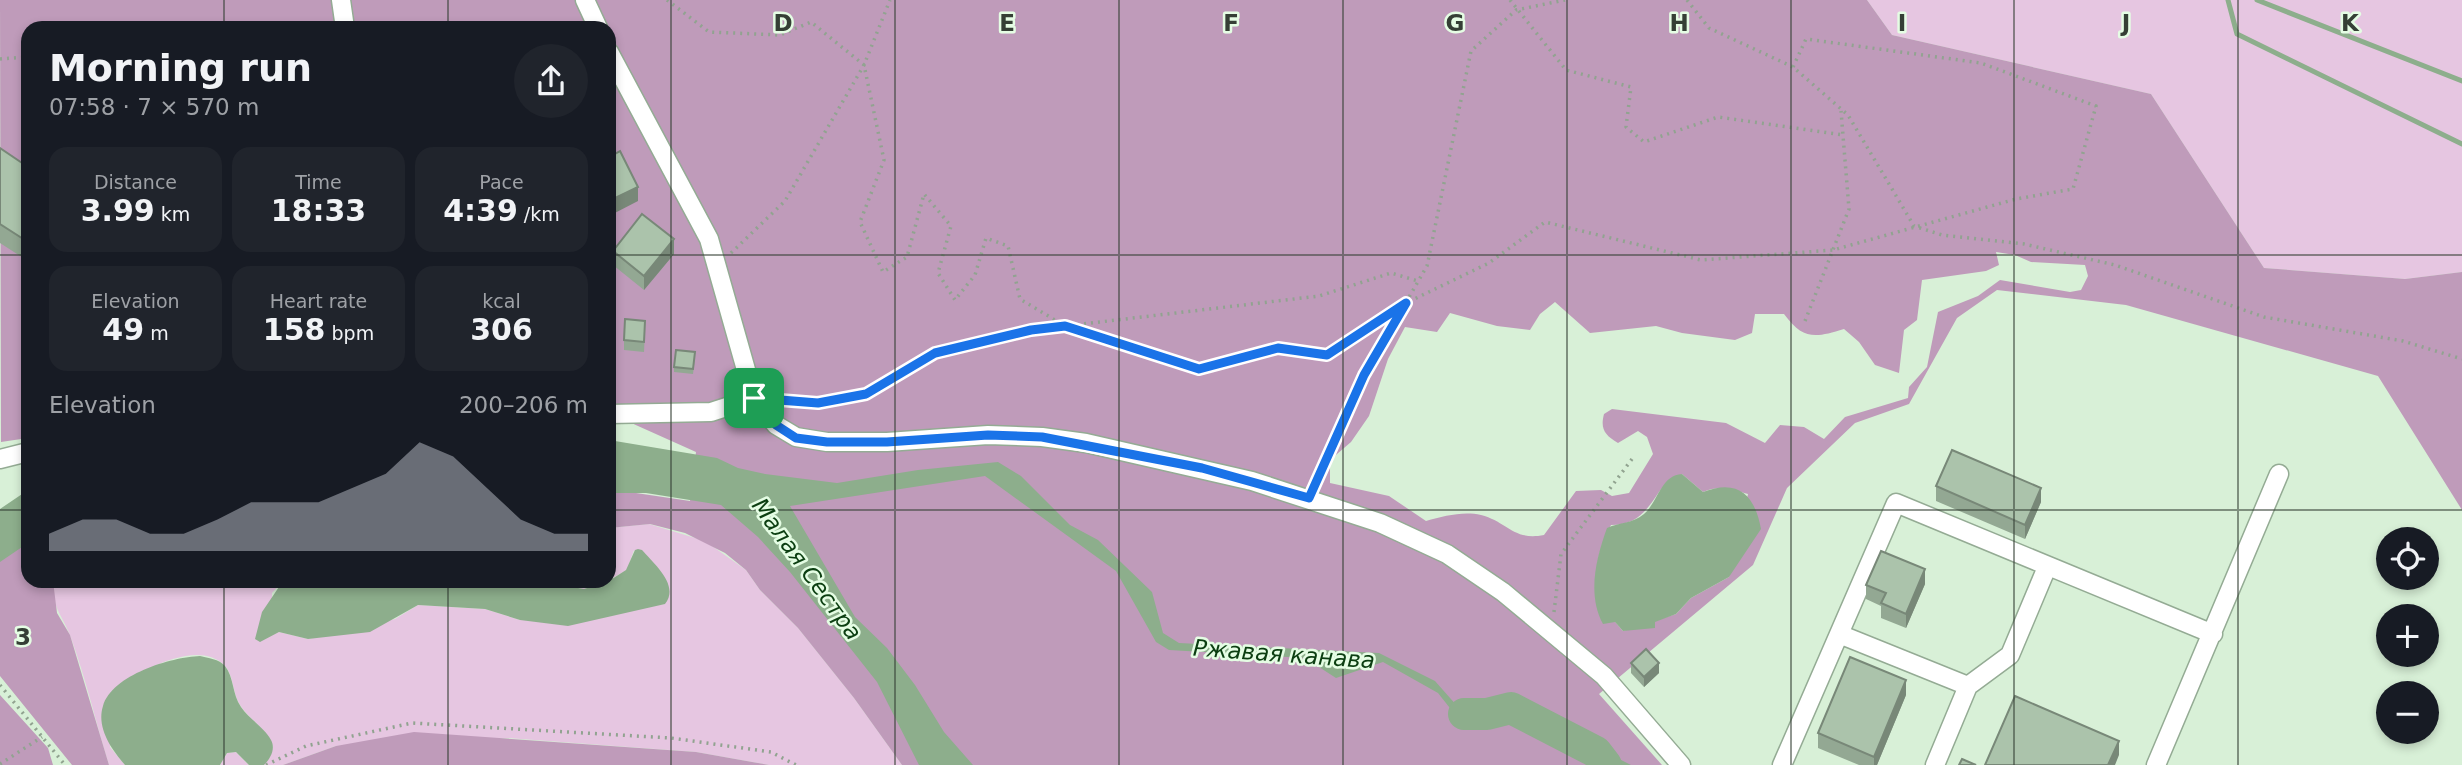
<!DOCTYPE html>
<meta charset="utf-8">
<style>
:root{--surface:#171b24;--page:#20242c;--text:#f1f3f6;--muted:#9ea1a6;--accent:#8c9099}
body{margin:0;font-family:"DejaVu Sans",sans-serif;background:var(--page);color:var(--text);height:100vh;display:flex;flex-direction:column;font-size:26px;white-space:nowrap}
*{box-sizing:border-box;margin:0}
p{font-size:23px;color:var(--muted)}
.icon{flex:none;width:38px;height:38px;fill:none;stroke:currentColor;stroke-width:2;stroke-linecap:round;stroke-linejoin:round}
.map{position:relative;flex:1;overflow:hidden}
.sheet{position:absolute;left:21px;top:21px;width:595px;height:567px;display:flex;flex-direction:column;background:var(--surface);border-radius:21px;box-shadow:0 4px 10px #0003}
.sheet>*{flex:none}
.buttons{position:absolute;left:2376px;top:527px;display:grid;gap:14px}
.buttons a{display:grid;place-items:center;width:63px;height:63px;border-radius:50%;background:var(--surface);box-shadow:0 4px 10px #0003;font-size:35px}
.pin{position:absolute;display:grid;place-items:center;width:60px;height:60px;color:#fff;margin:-30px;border-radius:14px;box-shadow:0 4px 10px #0006}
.round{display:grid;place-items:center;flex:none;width:74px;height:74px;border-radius:37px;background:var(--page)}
.overview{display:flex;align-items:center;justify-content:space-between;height:119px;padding:0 28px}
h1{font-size:38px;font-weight:700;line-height:52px}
.figures{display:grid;grid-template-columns:repeat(3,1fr);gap:10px;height:119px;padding:7px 28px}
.figures div{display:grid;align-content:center;border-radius:18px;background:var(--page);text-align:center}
.figures b{font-size:30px;font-weight:700}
.figures small{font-size:19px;font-weight:400}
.figures p{font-size:19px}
.chart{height:196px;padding:14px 28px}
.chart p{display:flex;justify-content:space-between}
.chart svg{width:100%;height:126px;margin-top:7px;fill:var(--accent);opacity:.7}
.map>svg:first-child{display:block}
.green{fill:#e6c6e1}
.forest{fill:#bf9bba;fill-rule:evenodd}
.water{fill:#8dae8c}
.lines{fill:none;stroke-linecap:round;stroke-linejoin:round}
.stream{stroke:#8dae8c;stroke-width:5}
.river{stroke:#8dae8c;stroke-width:32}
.minor-casing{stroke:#94ab94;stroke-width:21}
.path{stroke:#91a390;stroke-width:3.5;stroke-dasharray:2 5;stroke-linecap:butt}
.minor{stroke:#fff;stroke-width:18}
.wall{fill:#93a893}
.shaded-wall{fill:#788878}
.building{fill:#abc3ab;stroke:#788878;stroke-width:2}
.route-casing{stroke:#fff;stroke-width:14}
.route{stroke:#1a73e8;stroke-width:9}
.grid{fill:none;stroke:#353f35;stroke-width:2;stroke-opacity:0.55}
.labels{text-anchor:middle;stroke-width:5;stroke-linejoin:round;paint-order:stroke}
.water-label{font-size:23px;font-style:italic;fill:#0b3e11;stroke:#e5fde4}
.grid-label{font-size:23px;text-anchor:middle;font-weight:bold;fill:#353f35;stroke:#e5fde4;stroke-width:5;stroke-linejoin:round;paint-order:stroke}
</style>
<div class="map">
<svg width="2462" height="765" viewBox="0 0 2462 765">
<rect width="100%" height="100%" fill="#d8f0d7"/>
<path class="green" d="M1867 0H2462V272L2405 279 2264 268 2151 94 1892 35Z
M649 524 705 541 746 570 760 590 798 628 854 698 902 765H769L696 752 508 738 336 746 283 765H264L273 747C269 730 249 720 240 705 232 692 234 675 224 665 196 638 137 673 113 690L110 747 125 765H109C96 723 86 679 71 638 62 613 53 612 53 581H283L272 593V634L279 632 308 639 395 619 418 605 485 609 520 620 665 604 634 550 627 570 609 580V528Z
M536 581H607L584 589Z
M236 752 249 765H220L227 753Z"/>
<path class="forest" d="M0 0H1867L1892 35 2151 94 2264 268 2405 279 2462 272V510L2378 376 2126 305 1997 290 1957 318 1909 404 1855 423 1787 488 1753 565 1599 694 1662 765H902L854 698 798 628 760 590 746 570 725 553 685 533 650 524 609 528V489L690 501 696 452 609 413V28H28V438L1 442ZM1996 252 2015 255 2031 262 2085 265 2088 276 2081 290 2070 292 2000 280 1978 296 1938 312 1927 367 1909 387 1908 398 1845 417 1824 439 1804 427 1780 425 1765 443 1726 423 1612 409 1604 414C1600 429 1605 435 1618 443L1638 431 1647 437 1653 454 1629 493 1612 496 1601 490 1576 491 1544 535C1513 541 1508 522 1481 515 1463 511 1444 516 1426 521L1389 496 1330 483V460L1351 442 1369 416 1388 359 1405 327 1437 332 1450 313 1497 326 1530 330 1540 314 1555 302 1590 333 1656 326 1682 333 1735 340 1752 333 1755 314H1784C1803 340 1815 338 1844 329L1859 342 1875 365 1899 373 1904 330 1917 320 1922 280 1986 271 1999 265ZM1682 474 1703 492C1719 485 1731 489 1748 494L1729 577 1691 598 1676 614 1623 631C1591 597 1590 565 1611 525 1637 525 1646 511 1659 492 1664 484 1675 479 1682 474Z
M28 541V581H53L57 613 70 635 109 765H72L0 676V555Z
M0 695 48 748 53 765H0Z
M414 732 696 752 769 765H283L336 746Z"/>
<path class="water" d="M609 440 717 458 738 468 765 474 837 483 918 470 998 462 1021 476 1070 525 1098 540 1152 592 1163 633 1179 643 1379 653 1435 681 1458 707 1524 711 1631 765H1598L1513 713 1457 717 1438 693 1383 662 1336 678 1305 658 1169 650 1156 642 1116 571 985 476 790 506 855 617 887 648 915 685 944 732 973 765H919L877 682 790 572 758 537 721 505 646 493H609Z
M1682 474 1703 492C1739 478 1755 496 1761 529L1729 577 1691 598 1676 614 1655 622V628L1623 631 1615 622 1603 624C1587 595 1596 558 1607 528 1620 522 1632 524 1644 514 1658 502 1661 475 1682 474Z
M28 490V543L0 562V509Z
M638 549 642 550C654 564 680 585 665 604L568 626 520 620 485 609 418 605 370 632 308 639 279 632 260 642 255 639 262 612 283 581H536L584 589 609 581 626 570 635 550Z
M200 656C208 658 219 659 225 666 234 677 232 694 241 707 249 719 264 727 271 740 276 749 270 759 264 765H249L236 752 227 753 220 765H125C112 750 96 728 103 706 112 675 171 657 200 656Z"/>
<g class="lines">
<path class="stream" d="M2228 0 2237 34 2462 144
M2257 0 2462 81"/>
<path class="river" d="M1464 714H1487L1511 708 1596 752 1606 765"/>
<g class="minor-casing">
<path id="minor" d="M341 0 345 28
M585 0 598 28
M609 52 709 239 754 398 776 425 796 437 827 442H887L988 435 1042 437 1086 443 1252 481 1380 523 1447 554 1503 592 1604 676 1681 765
M609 414 711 412 754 398
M0 459 28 452
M1839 634 1968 686
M1782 765 1896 503 2213 634
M1935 765 1968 686 2010 655 2047 567
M2156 765 2279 474"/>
</g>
<path class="path" d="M667 0 709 32 780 35 811 22 864 65 884 160 860 222 883 272 907 257 924 194 951 226 938 273 955 300 975 275 986 238 1008 246 1020 299 1065 326 1199 369 1278 347 1327 355 1406 303 1489 263 1545 222 1701 260 1833 250 2016 199 2073 189 2096 106 1981 63 1806 39 1793 67
M1510 0 1566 70 1631 87 1626 127 1644 142 1718 117 1843 135
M1687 0 1709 28 1793 67 1848 115 1914 226 1942 235 2024 244 2115 265 2264 317 2403 341 2462 359
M0 59 28 57
M731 253 785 201 864 65 890 0
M1805 321 1849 209 1841 111
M777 400 818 403 866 393 935 353 1032 330 1319 296 1391 273 1418 281
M1315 484 1364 375 1427 266 1471 51 1516 10 1565 0
M1554 612 1561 554 1635 455
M0 685 65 765
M0 764 42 737
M266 765 306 746 412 723 671 738 771 752 796 765"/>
<use href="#minor" class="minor"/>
</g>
<path class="wall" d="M0 148 28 167V261L0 243Z
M613 251 674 254 644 290 613 265Z
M645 330 644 352 624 350V340Z
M695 357 693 374 674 372V367Z
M1936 486 2041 502 2025 539 1936 501Z
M1925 584 1906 628 1881 618V606L1866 599V585Z
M1631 663 1659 673 1644 687 1631 673Z
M1906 695 1877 765H1859L1818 748V733Z"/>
<path class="shaded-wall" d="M638 187V201L609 216V201Z
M674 239V254L644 290V276Z
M2041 488V502L2025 539V525Z
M1925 569V584L1906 628V614Z
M1659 663V673L1644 687V677Z
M1906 680V695L1877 765H1874V757Z
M2119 741V755L2115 765H2108Z"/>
<path class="building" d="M0 148 28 167V242L0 224Z
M620 151 638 187 609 201V157Z
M642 214 674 239 644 276 613 251Z
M625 319 645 321 644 342 624 340Z
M676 350 695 352 693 369 674 367Z
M1952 450 2041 488 2025 525 1936 486Z
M1881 551 1925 569 1906 614 1881 603 1886 593 1866 585Z
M1646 649 1659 663 1644 677 1631 663Z
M1850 657 1906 680 1874 757 1818 733Z
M2015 696 2119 741 2108 765H1985Z
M1962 759 1976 765H1959Z"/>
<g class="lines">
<g class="route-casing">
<path id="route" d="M1406 303 1364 375 1309 498 1202 468 1042 437 988 435 887 442H827L796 438 776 425 754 398 818 403 866 394 935 353 1031 330 1065 326 1199 369 1278 348 1327 355Z"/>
</g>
<use href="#route" class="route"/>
</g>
<path class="grid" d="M224 0V28M448 0V28M671 0V765M895 0V765M1119 0V765M1343 0V765M1567 0V765M1791 0V765M2014 0V765M2238 0V765M0 255H28M609 255H2462M0 510H28M609 510H2462M224 581V765M448 581V765"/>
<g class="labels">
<g class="water-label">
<text transform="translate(807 569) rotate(54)" y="8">Малая Сестра</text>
<text transform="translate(1284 654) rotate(4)" y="8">Ржавая канава</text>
</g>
</g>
<g class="grid-label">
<text x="783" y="31">D</text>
<text x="1007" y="31">E</text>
<text x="1231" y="31">F</text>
<text x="1455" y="31">G</text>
<text x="1679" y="31">H</text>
<text x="1902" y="31">I</text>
<text x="2126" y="31">J</text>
<text x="2350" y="31">K</text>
<text x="23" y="645">3</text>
</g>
</svg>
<div class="buttons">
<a><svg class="icon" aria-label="locate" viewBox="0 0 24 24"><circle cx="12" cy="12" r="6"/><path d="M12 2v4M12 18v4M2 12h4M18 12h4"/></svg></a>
<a>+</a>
<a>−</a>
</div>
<div class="pin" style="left:754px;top:398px;background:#1e9e55"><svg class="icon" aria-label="arrive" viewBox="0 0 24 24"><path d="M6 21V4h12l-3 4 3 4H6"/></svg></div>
<section class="sheet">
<div class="overview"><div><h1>Morning run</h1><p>07:58 · 7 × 570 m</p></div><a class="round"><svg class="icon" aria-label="share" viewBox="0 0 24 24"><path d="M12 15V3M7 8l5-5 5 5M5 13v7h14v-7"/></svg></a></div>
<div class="figures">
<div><p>Distance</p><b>3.99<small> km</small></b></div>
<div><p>Time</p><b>18:33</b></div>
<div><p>Pace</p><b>4:39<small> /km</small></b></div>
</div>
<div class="figures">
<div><p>Elevation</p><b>49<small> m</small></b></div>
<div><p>Heart rate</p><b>158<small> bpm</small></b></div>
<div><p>kcal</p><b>306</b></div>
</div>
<div class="chart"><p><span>Elevation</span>200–206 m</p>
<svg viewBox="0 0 160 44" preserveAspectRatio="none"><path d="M0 44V38L10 33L20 33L30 38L40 38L50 33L60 27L70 27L80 27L90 22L100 17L110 6L120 11L130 22L140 33L150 38L160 38V44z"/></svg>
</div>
</section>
</div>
